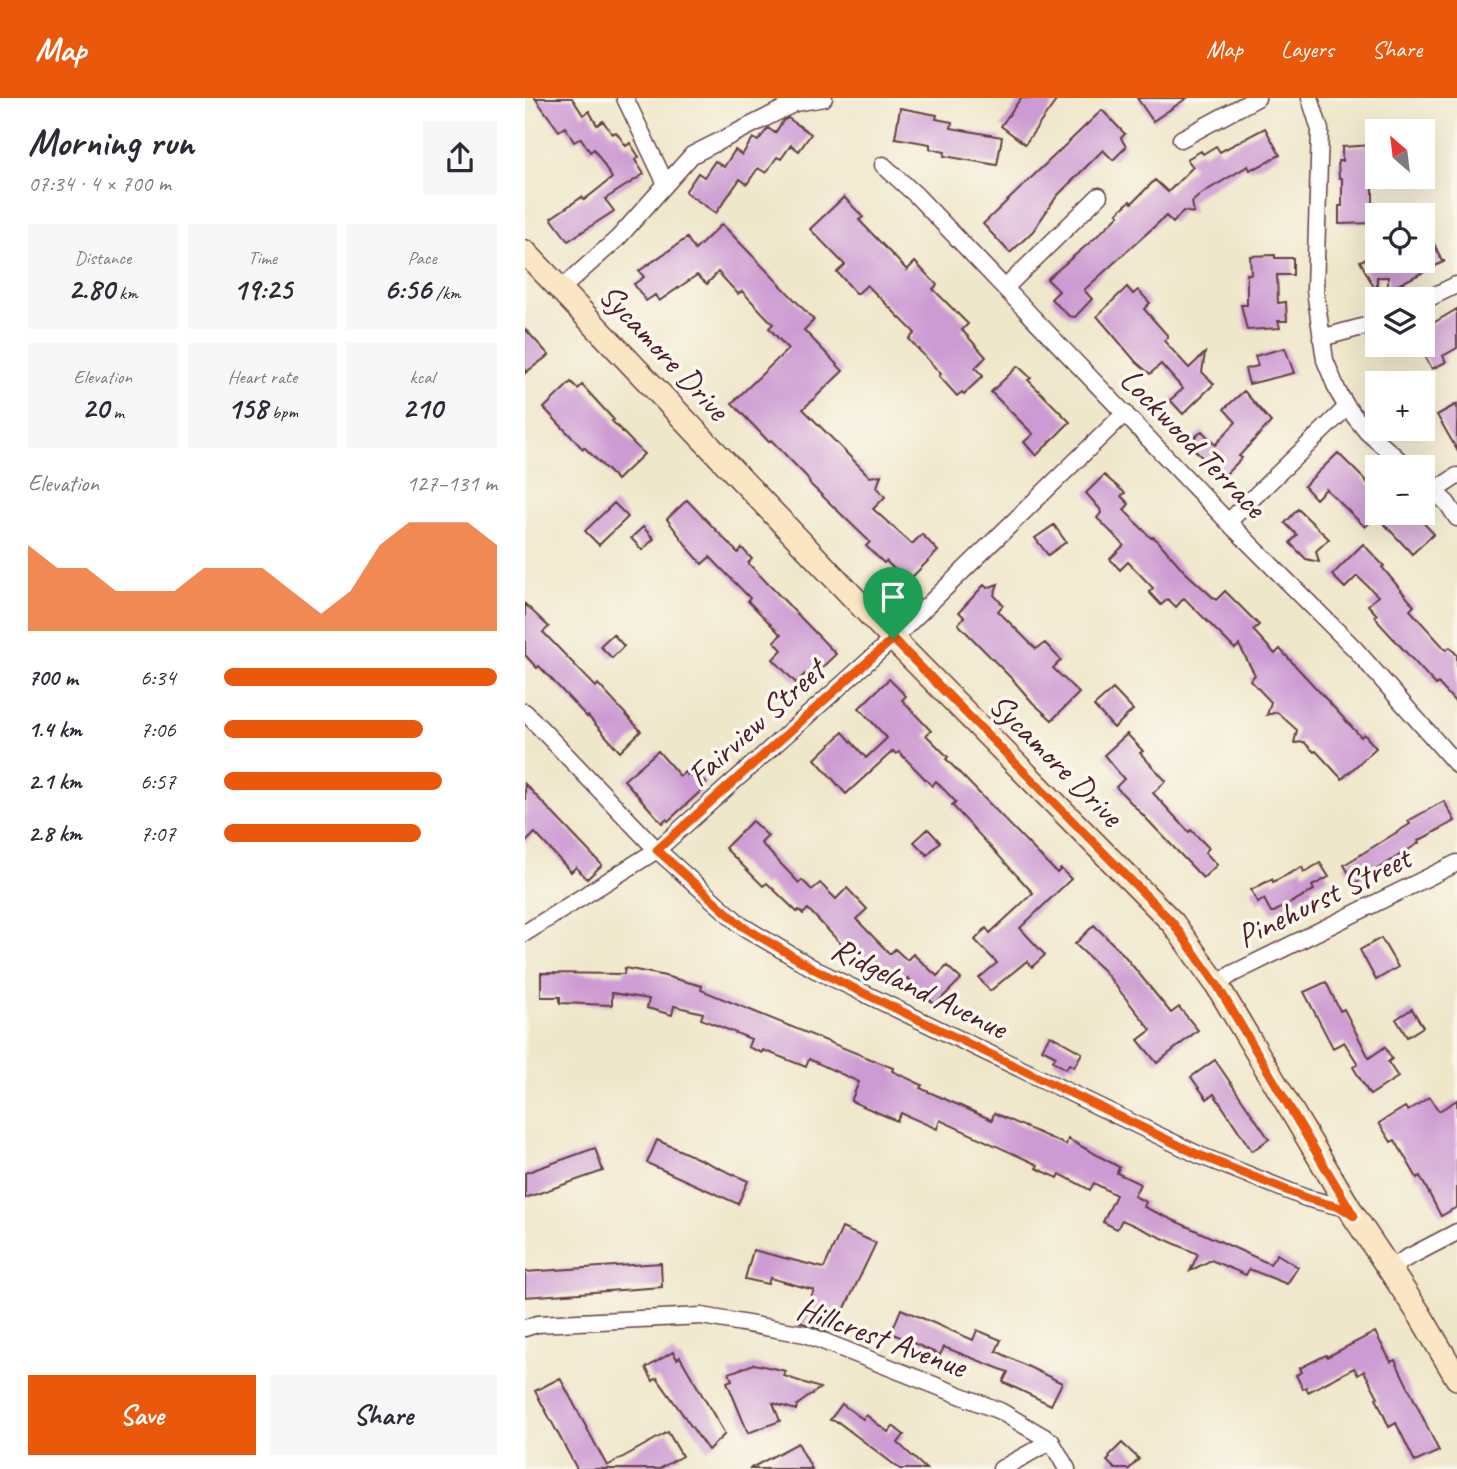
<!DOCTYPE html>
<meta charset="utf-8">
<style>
:root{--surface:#fff;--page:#f7f7f7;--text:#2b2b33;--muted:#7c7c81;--accent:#ea580c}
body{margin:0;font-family:Caveat,sans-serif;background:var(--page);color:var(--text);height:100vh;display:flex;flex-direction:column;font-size:26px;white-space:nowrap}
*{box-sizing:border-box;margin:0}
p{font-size:23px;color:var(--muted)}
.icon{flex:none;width:38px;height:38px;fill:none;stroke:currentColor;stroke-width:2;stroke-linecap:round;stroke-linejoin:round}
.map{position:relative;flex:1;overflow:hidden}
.panel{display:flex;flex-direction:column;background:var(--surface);width:525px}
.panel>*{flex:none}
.needle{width:46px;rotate:332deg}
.buttons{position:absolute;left:840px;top:21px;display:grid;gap:14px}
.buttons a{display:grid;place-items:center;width:70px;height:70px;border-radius:0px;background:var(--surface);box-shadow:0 7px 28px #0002;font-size:35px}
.pin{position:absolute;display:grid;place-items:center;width:60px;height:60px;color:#fff;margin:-72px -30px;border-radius:50% 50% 50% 0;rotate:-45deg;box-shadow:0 0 7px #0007}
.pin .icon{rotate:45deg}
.round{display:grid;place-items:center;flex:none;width:74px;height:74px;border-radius:0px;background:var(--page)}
.summary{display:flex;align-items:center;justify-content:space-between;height:119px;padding:0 28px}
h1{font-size:38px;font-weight:700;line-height:52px}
.metrics{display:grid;grid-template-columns:repeat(3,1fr);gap:10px;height:119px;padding:7px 28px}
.metrics div{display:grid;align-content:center;border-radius:0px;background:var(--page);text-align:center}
.metrics b{font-size:30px;font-weight:700}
.metrics small{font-size:19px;font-weight:400}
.metrics p{font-size:19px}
.chart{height:196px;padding:14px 28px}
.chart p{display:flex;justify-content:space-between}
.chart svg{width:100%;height:126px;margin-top:7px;fill:var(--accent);opacity:.7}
.action{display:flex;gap:14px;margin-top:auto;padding:14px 28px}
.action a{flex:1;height:80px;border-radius:0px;background:var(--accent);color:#fff;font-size:28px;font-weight:700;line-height:80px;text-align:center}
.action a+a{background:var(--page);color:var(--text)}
ul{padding:0 28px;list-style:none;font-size:23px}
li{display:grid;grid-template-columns:112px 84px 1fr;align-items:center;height:52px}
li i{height:18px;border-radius:9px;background:var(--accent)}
header{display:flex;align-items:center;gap:42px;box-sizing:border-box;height:98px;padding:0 35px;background:var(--accent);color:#fff}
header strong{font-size:33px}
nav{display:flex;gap:38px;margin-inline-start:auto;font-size:24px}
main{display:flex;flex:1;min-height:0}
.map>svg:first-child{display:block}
.building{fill:#cd9bd3}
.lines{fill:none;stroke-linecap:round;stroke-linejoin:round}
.street-casing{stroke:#633d43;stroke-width:19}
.secondary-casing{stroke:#633d43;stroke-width:26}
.street{stroke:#fff;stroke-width:16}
.secondary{stroke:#fbe6c3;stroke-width:23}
.route-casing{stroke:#fff;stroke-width:14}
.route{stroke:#ea580c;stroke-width:9}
.labels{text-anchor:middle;stroke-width:7;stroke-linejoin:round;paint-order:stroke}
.street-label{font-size:33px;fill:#4a1f2b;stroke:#fbf7ec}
</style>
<header>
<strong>Map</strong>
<nav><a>Map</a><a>Layers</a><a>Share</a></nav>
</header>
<main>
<section class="panel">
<div class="summary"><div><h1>Morning run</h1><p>07:34 · 4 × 700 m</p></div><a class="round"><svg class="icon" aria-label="share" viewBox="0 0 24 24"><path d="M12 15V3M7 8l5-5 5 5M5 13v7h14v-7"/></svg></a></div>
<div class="metrics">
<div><p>Distance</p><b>2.80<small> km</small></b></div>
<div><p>Time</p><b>19:25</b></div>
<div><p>Pace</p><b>6:56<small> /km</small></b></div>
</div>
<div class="metrics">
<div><p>Elevation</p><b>20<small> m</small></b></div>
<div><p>Heart rate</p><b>158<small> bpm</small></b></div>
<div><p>kcal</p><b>210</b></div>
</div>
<div class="chart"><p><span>Elevation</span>127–131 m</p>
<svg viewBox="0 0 160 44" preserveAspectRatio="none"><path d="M0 44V14L10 22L20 22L30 30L40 30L50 30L60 22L70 22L80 22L90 30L100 38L110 30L120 14L130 6L140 6L150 6L160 14V44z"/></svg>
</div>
<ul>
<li><b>700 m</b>6:34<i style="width:100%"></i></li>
<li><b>1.4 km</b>7:06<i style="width:73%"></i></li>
<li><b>2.1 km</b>6:57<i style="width:80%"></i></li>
<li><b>2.8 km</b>7:07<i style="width:72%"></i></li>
</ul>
<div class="action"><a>Save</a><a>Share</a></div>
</section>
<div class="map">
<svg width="932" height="1371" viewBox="0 0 932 1371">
<rect width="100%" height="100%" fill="#fbf7ec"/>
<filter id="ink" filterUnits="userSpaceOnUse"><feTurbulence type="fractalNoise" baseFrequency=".0143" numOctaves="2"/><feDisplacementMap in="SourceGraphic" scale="14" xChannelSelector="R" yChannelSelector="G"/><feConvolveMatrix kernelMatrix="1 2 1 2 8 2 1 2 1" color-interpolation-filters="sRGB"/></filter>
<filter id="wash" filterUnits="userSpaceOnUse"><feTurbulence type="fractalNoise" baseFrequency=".00686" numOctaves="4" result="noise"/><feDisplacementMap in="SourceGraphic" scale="28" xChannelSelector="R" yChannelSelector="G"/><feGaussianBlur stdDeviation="1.57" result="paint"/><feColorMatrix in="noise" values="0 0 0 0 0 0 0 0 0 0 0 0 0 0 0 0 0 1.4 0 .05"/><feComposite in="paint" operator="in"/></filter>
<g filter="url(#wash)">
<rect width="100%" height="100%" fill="#efe7ca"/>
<g id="blocks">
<path class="building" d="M10 0H47L58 17 64 13 72 27 78 23 87 36 91 34 101 48 105 45 114 59 110 62 119 76 80 101 89 113 43 143 26 120 57 99 59 102 87 80 69 51 65 54 56 40 49 44 40 29 34 33Z
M496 0H533L500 46 476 28Z
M612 0H662L628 23Z
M375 10 412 17 411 21 427 24 426 30 477 39 472 67 419 58 420 54 405 51V46L370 40Z
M577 12 600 36 596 40 601 49 588 62 578 52 532 98 508 133 485 155 458 126Z
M263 20 286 36 274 53 266 47 256 61 252 59 241 75 233 70 222 86 215 81 191 115 160 94 173 75 179 79 190 63 199 69 210 52 217 57 228 40 233 43 243 30 250 35 258 23Z
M740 30 755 57 731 70 730 69 725 72 723 68 676 96 667 104 669 115 658 113 648 125 641 118 559 192 567 201 550 219 544 218 526 201 534 193 522 181 569 141 594 117 592 115 605 103 607 105 630 82 643 94 668 69 662 61 676 53 678 56 691 48 695 54Z
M849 47 851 79H848V109H852V125L814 126V108H817V80H814L813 63H817V49Z
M319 99 338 119 334 122 382 172 390 164 412 187 408 191 443 226 437 232 461 259 450 270 458 278 439 296 437 294 432 298 414 278 416 276 384 241 390 235 342 187 332 196 312 174 320 167 285 131Z
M898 122 917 163H920L863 192V179H852V195L835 163 852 156V163H898Z
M197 126 289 222 279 232 318 273 278 311 345 379 356 377 352 389 360 399 348 411 387 446 397 436 413 453 382 484 361 463 359 465 341 448 345 444 285 386 282 379 246 342 244 344 207 305 263 251 244 230 248 226 217 193 213 196 193 174 182 186 172 177 134 203 130 197 121 203 109 186 119 179 114 173 162 140 170 152Z
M750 157V160H768V177H752L753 205 761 204 762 223H753L755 230 722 232 716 207H722V176H726L725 158Z
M602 189 608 196 613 192 625 205 619 211 643 238 639 243 664 270 680 255 677 274 689 286 658 316 645 302 658 291 636 266 625 276 611 264 572 218Z
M932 211V250L918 258 921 264 907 271 898 254V231Z
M0 231 24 257 0 275Z
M760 250 769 275 724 286 720 271 733 268 730 258Z
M493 268 506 280 503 282 545 324 511 358 499 344 508 336 466 294Z
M46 284 53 291 57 287 89 322 87 323 119 356 92 382 59 349 58 351 19 310Z
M719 293 746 324 714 358 717 360 697 380 663 345 677 333 690 347 711 324 699 311Z
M932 306V352L912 317Z
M813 355 852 394V415H889L909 436 887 456 851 417 840 429 801 391 791 401 779 388Z
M579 377 600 395 596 398 604 406 599 412 626 440 628 439 633 443 660 474 691 502 700 493 734 527 728 532 750 556 755 551 836 639 839 636 851 650 817 681 791 653 789 654 779 644 769 645 772 632 752 614 742 617 746 604 725 582 730 577 714 547 710 551 659 500 651 509 643 501 636 507 624 494 628 490 603 464 595 472 585 461 599 447 572 420 576 415 575 411 561 395Z
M162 402 213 455 217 450 227 461 223 465 311 556 285 581 280 576 271 585 248 561 257 552 249 543 256 537 223 503 225 500 185 459 177 466 164 451 142 421Z
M89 405 103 419 74 447 60 433Z
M773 411 804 441 791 453 794 464 781 461 765 445 772 437 760 425Z
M529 427 541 444 523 457 510 440Z
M118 429 129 441 117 452 106 440Z
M838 446 859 468 857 469 889 508 885 512 921 552 925 549 932 557V606L913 585 911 587 854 525 850 518 852 517 843 507 853 498 832 478 820 490 807 477Z
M473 486 469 497 478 507 473 513 511 551 520 545 536 562 528 570 554 595 527 622 508 605 489 583 433 526 439 519 434 514 459 487 462 490Z
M0 506 24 529 18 534 71 589 73 586 116 633 95 654 63 618 62 619 14 568 12 570 0 557Z
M88 536 99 548 87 560 75 548Z
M364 581 381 598 377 602 406 633 401 637 423 659 421 661 532 775 536 771 546 781 495 830 520 857 507 869 502 863 465 893 454 880 472 865 450 842 461 830 465 835 508 795 427 707 431 704 411 683 407 688 374 654 371 656 368 653 321 696 290 661 318 634 341 660 362 640 334 610Z
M588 591 608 612 589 630 569 608Z
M602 636 618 653 615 655 641 683 628 695 664 734 666 732 684 750 680 754 692 767 678 780 591 689 599 681 579 657Z
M133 653 155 678 160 674 162 677 168 671 181 685 175 690 177 692 143 723 141 721 137 725 99 682Z
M0 686 77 767 62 781 51 769 46 774 10 735 0 745Z
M919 703 930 723 893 743 894 745 830 785 819 767 885 726 883 723Z
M227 723 243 738 236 745 274 785 277 782 287 792 295 785 311 801 322 790 342 811 331 821 365 856 370 851 382 862 388 856 412 878 422 868 436 881 410 907 383 880 375 888 347 862 343 866 338 862 334 865 283 811 278 816 274 812 272 814 242 785 238 788 200 750Z
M403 731 415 744 402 757 389 744Z
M795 765 804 779 787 788 789 792 749 814H746L739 801 733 805 726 792 747 781 748 784 777 769 779 774Z
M569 827 598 856 646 915 654 909 673 932 632 965 613 942 626 932 578 872 550 846Z
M856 840 873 869 851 882 835 852Z
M100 870 136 877 177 888 176 892 368 970 367 973 397 987 395 990 467 1022 469 1015 541 1047 543 1041 594 1069 592 1075 615 1086 609 1098 621 1104 619 1109 745 1166 752 1156 773 1169 762 1186 724 1171 721 1177 686 1162 665 1173 673 1156 597 1122 592 1131 578 1124 591 1097 569 1085 565 1092 535 1076 533 1080 511 1070 513 1067 415 1022 412 1031 376 1015 372 1023 326 1003 334 984 284 961 281 969 238 952 237 955 223 949 226 941 176 921 178 915 149 908 147 917 122 910 124 901 87 895V907L35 905V899H16V875L99 876Z
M801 884 815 913 819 911 844 960 860 949 867 961 863 964 873 979 845 997 828 969 833 966 819 944 808 950 779 894Z
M887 911 898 929 882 939 871 921Z
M525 937 557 955 549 969 544 966 541 971 528 963 531 958 517 951Z
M690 962 744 1041 727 1053 689 996 682 1001 666 979Z
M904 999 914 1013 932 1002V1109L916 1118 895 1078 892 1080 870 1042 866 1044 854 1025 880 1009 883 1013Z
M132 1042 223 1083 213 1106 122 1065Z
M70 1050 78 1073 0 1100V1075Z
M317 1130 351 1145 310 1231 307 1229 304 1234 275 1224 289 1192 245 1180 243 1186 220 1181 228 1152 299 1170Z
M136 1165 137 1189 0 1199V1174Z
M376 1211 448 1242 452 1232 476 1242 471 1253 537 1285 526 1307 478 1284 483 1274 419 1249 415 1257 366 1235Z
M850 1234 866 1264 870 1262 914 1353 890 1364 871 1325 864 1329 851 1300 853 1299 839 1273 833 1277 829 1270 783 1294 781 1289 778 1291 771 1277 777 1274 775 1270 801 1257 802 1259Z
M148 1254 152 1261 155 1259 200 1336 183 1352 132 1280 128 1283 121 1270Z
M229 1266 261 1273 259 1278 295 1290 272 1307 271 1312 248 1305 255 1323 223 1335 202 1284 207 1282 204 1275Z
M35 1280 82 1368 143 1334 157 1358 134 1371H52L10 1293Z
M317 1306 338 1321 341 1317 363 1334 368 1328 379 1337 373 1345 401 1371H375L313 1324 305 1322Z
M273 1345 287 1371H224Z
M597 1345 614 1361 604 1371H590L582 1363 585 1360 584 1358Z"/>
</g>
</g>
<g filter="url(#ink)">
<use href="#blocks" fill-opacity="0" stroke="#633d43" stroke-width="2"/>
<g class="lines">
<g class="street-casing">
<path id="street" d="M100 0 141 86
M785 0 795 32 790 192 800 262 813 294 822 309 842 334 882 369
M656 41 732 0
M358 67 391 97 703 424 830 551 932 667
M481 189 574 98
M36 191 93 140 167 57 270 5 299 0
M898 203 931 187
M796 240 852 225
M898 383 922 405 932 420
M909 393 932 378
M703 424 822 309
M0 614 132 752 217 828 291 872 674 1057 781 1100 817 1109 827 1116
M0 835 132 752 368 541 600 315
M692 887 707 876 932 765
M864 1172 880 1161 932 1134
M0 1230 12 1226 177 1218 280 1236 475 1313 526 1343 542 1371
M476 1371 526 1343"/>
</g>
<g class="secondary-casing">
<path id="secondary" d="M0 154 368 541 648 825 692 887 829 1118 895 1217 932 1280"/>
</g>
<use href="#street" class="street"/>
<use href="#secondary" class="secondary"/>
</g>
</g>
<g class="lines" filter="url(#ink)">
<g class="route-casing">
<path id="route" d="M368 541 648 825 692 887 829 1118 817 1110 781 1100 674 1057 291 872 217 828 132 752Z"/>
</g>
<use href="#route" class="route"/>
</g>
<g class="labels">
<g class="street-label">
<text transform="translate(140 253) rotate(47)" y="12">Sycamore Drive</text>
<text transform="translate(669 344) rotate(46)" y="12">Lockwood Terrace</text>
<text transform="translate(230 624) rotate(-42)" y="12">Fairview Street</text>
<text transform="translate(532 661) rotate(45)" y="12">Sycamore Drive</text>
<text transform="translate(798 798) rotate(-26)" y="12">Pinehurst Street</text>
<text transform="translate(395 889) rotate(26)" y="12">Ridgeland Avenue</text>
<text transform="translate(357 1238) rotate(20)" y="12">Hillcrest Avenue</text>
</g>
</g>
</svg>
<div class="buttons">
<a><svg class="needle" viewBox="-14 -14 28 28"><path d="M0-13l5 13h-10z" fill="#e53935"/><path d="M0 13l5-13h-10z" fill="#7c7c81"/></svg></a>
<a><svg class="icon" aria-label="locate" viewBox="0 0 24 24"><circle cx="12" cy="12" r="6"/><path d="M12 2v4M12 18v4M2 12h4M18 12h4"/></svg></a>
<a><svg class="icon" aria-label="layers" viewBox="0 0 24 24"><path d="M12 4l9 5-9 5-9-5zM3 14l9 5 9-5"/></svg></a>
<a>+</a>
<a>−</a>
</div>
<div class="pin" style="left:368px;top:541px;background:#1e9e55"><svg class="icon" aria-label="arrive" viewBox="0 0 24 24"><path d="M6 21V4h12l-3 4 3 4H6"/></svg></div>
</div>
</main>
